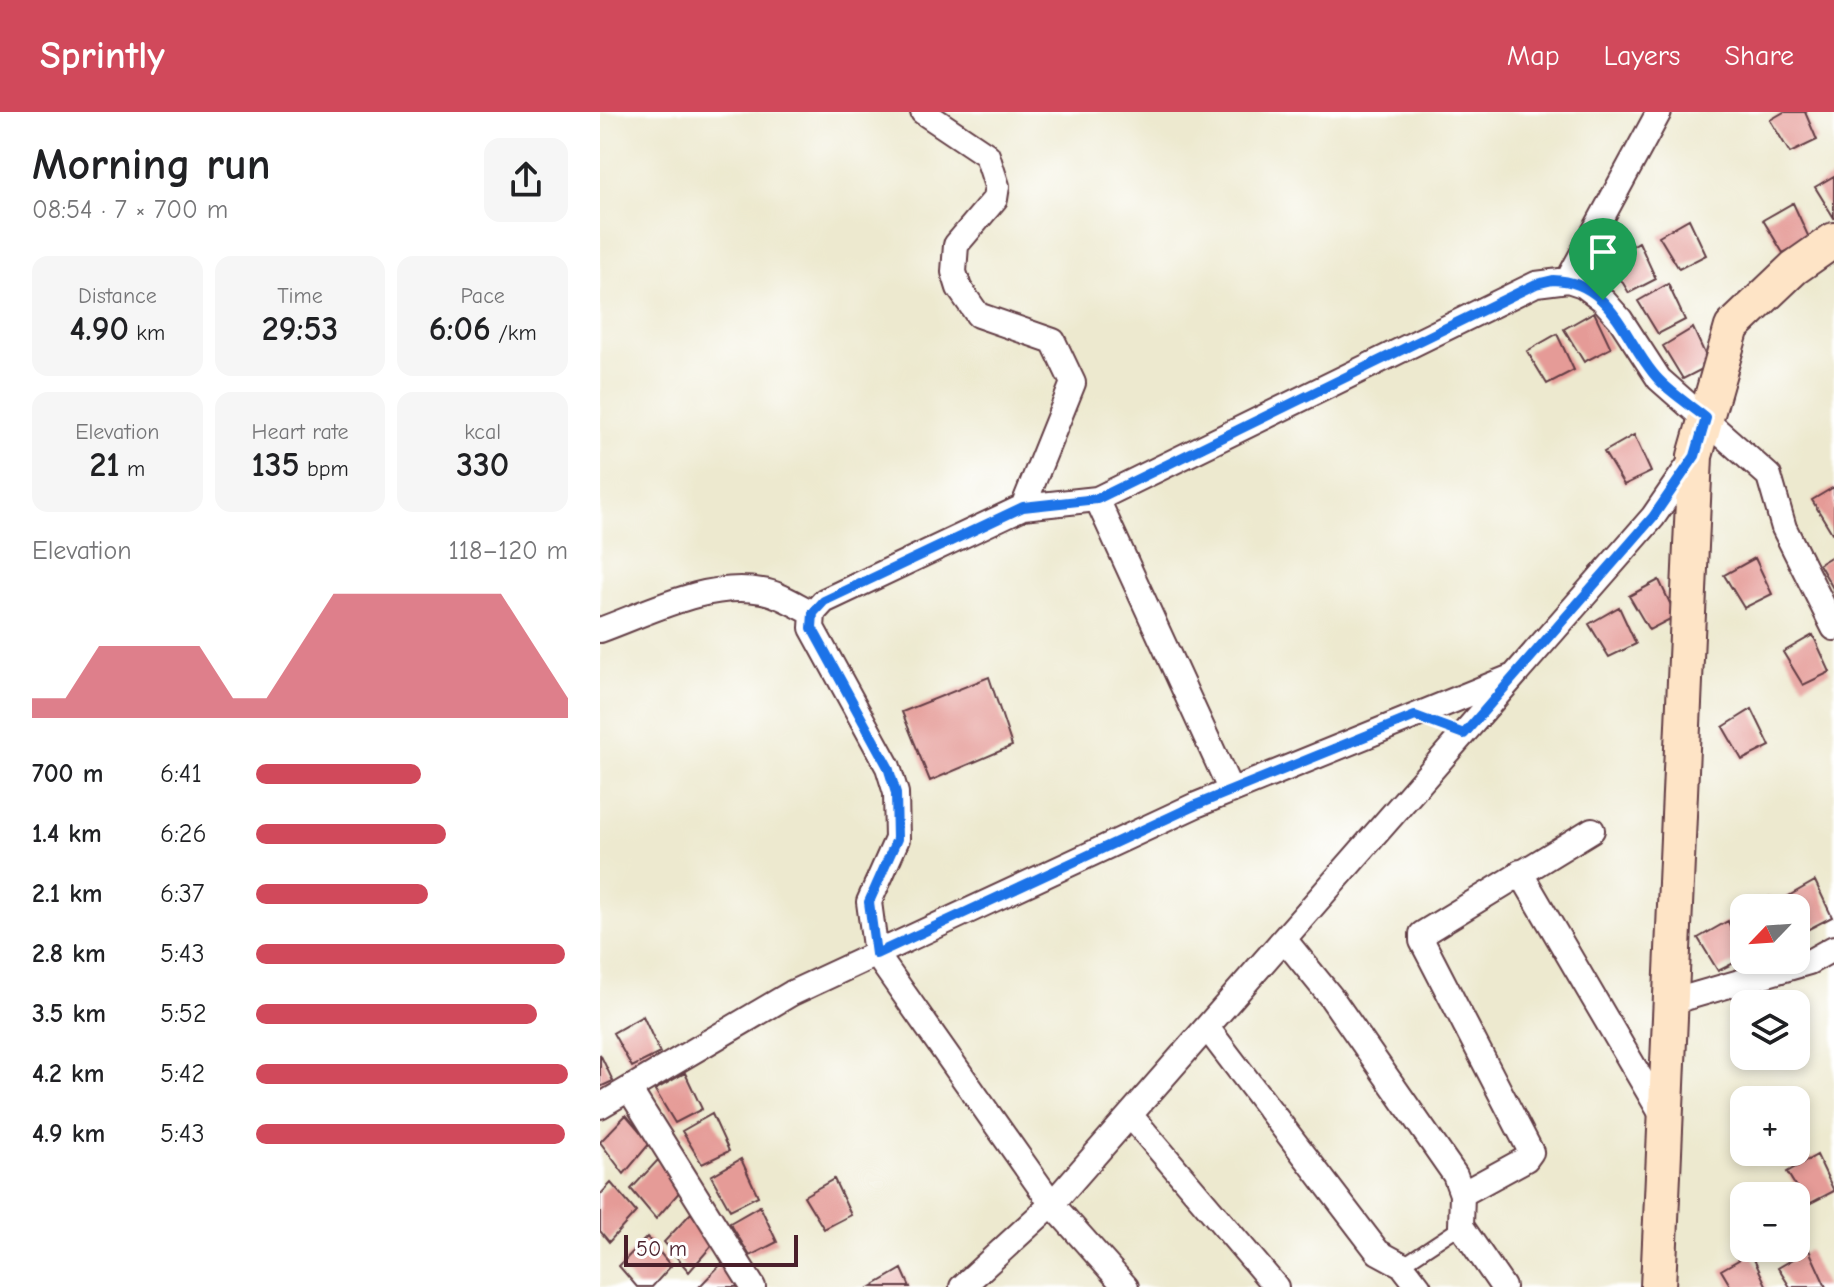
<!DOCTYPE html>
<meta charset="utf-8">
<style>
:root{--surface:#fff;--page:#f6f6f6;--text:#202124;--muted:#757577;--accent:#d1495b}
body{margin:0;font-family:"Comic Neue",sans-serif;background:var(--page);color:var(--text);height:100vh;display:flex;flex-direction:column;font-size:30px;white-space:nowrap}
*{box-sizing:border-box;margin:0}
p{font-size:26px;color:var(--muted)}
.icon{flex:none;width:44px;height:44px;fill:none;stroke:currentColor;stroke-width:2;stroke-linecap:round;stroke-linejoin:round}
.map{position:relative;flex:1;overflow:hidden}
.drawer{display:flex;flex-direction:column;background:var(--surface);width:600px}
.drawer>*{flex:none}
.needle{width:52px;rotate:245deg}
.buttons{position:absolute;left:1130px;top:782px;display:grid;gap:16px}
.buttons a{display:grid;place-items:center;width:80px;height:80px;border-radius:16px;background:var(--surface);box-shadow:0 4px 12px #0003;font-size:40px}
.scale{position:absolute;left:24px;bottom:20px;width:174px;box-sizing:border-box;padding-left:8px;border:4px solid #4a1f2b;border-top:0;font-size:22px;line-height:28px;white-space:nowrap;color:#4a1f2b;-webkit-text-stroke:6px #fff;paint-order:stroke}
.pin{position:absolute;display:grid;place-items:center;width:68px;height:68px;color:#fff;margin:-82px -34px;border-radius:50% 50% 50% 0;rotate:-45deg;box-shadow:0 0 8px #0007}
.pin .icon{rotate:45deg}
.round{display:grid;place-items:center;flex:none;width:84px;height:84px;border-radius:16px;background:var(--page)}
.overview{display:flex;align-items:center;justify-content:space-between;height:136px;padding:0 32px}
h1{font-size:44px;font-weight:600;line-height:60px}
.metrics{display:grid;grid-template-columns:repeat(3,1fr);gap:12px;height:136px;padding:8px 32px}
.metrics div{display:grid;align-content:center;border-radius:16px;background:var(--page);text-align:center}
.metrics b{font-size:34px;font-weight:600}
.metrics small{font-size:22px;font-weight:400}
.metrics p{font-size:22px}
.chart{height:224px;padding:16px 32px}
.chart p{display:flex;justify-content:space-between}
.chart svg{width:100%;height:144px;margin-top:8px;fill:var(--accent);opacity:.7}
ul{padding:0 32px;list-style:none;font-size:26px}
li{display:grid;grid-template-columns:128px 96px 1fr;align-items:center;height:60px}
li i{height:20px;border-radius:10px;background:var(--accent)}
header{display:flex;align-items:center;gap:48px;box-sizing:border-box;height:112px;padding:0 40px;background:var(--accent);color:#fff}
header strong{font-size:38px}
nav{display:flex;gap:44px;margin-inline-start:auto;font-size:28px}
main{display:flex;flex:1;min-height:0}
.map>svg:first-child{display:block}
.building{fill:#e59b97}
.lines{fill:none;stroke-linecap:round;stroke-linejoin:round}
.lane-casing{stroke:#623d44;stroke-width:16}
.street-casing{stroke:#623d44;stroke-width:28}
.secondary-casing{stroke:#623d44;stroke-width:38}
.lane{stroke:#fff;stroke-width:12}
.street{stroke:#fff;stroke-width:24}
.secondary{stroke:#fee4c6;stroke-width:34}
.route-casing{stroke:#fff;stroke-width:16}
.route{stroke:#1a73e8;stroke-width:10}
</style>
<header>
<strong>Sprintly</strong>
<nav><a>Map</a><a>Layers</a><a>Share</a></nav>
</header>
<main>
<section class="drawer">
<div class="overview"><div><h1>Morning run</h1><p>08:54 · 7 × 700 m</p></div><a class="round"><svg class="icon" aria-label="share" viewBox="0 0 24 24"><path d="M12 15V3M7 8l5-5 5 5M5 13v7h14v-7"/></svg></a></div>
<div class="metrics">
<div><p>Distance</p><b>4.90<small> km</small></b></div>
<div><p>Time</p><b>29:53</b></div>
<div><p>Pace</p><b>6:06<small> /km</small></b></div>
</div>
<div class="metrics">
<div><p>Elevation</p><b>21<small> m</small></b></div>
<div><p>Heart rate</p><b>135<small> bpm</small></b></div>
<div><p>kcal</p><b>330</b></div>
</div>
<div class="chart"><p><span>Elevation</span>118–120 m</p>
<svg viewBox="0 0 160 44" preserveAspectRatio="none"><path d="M0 44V38L10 38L20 22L30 22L40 22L50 22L60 38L70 38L80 22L90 6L100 6L110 6L120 6L130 6L140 6L150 22L160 38V44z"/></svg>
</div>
<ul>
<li><b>700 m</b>6:41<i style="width:53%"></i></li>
<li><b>1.4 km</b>6:26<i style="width:61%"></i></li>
<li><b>2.1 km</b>6:37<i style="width:55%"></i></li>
<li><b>2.8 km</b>5:43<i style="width:99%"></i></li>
<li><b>3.5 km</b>5:52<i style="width:90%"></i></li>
<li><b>4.2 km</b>5:42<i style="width:100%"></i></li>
<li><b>4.9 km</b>5:43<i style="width:99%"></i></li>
</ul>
</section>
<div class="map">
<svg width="1234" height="1175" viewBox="0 0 1234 1175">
<rect width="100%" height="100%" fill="#fff"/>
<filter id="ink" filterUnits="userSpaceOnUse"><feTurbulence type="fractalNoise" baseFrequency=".0125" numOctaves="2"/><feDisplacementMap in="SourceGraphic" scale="16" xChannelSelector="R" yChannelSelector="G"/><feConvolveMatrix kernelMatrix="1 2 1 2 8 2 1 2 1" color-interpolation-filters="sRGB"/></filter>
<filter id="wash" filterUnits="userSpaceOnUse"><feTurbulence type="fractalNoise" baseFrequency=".006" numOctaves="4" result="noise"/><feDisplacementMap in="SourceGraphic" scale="32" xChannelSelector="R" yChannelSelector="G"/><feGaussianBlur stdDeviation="1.8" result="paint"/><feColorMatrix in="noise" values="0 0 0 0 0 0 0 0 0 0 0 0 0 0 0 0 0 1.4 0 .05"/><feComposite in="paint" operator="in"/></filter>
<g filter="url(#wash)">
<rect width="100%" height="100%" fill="#ede9cf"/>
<g id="blocks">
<path class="building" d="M1184 0H1205L1217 28 1190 41 1170 8Z
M1234 64V106L1215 75Z
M1193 91 1210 128 1183 141 1163 108Z
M1089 107 1106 143 1079 157 1059 124Z
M1039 130 1056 167 1029 181 1009 148Z
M1068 172 1085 208 1058 222 1038 189Z
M994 200 1011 236 984 250 964 217Z
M1093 216 1110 253 1083 267 1063 234Z
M957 222 974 258 947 272 927 239Z
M1034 323 1051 360 1024 373 1004 340Z
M1234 375V420L1232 421 1212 388Z
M1234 443V478L1219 452Z
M1155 446 1172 482 1144 496 1124 463Z
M1059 468 1076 504 1049 518 1029 484Z
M1019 495 1036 532 1009 545 989 512Z
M1213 523 1230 560 1203 573 1183 540Z
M389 565 412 634 330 669 302 600Z
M1152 597 1170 634 1142 648 1123 615Z
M1215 769 1232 805 1205 819 1196 804V796H1191L1185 786Z
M1169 785 1174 796H1149Z
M1128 809 1144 846 1118 859 1098 826Z
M43 904 60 941 32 955 13 921Z
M0 942 13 969 0 975Z
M85 961 102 997 75 1011 55 978Z
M112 1002 129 1039 102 1052 82 1019Z
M26 1003 50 1031 24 1062 0 1030Z
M1217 1043 1234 1079 1207 1093 1187 1060Z
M141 1047 158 1084 130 1098 111 1064Z
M58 1048 82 1077 56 1107 31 1077Z
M234 1067 251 1103 224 1117 204 1084Z
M11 1071 36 1100 9 1130 0 1119V1083Z
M160 1094 177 1130 150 1144 130 1111Z
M91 1101 115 1130 89 1160 64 1130Z
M47 1125 71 1154 52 1175H37L19 1154Z
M1209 1138 1226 1175H1190L1178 1156Z
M1151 1141 1167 1175H1131L1121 1158Z
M124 1149 145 1175H99Z
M302 1157 310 1175H271Z"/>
</g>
</g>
<g filter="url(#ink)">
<use href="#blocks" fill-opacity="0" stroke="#623d44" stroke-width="2"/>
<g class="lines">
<g class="lane-casing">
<path id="lane" d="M802 1153 861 1114"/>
</g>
<g class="street-casing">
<path id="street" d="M323 0 387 43 397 74 395 87 356 133 354 160 359 176 378 203 453 229 473 271 423 395
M968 168 1059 0
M497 387 631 679
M0 518C50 500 107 469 162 479 179 481 197 494 213 501
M920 760 1065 1008
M684 827 731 885 855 1063 862 1082 861 1114 903 1175
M1071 890 1209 850 1234 836
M608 917 778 1140 802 1153 819 1175
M29 977 153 1175
M0 994 192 881 596 693 911 565
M530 1003 676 1175
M862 1082 926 1047 931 1040 822 829V822L992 718
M362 1175 452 1092 1053 405 1095 344
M526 1175 452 1092 276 842 269 790 297 727 296 681 288 655 212 516 213 501 224 489 423 395 497 387 936 172 968 168 983 173 1003 188 1020 207 1059 267 1169 364 1184 416 1234 516"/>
</g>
<g class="secondary-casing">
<path id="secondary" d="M1058 1175 1095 344 1132 215 1194 156 1234 128"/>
</g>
<use href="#lane" class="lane"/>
<use href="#street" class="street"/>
<use href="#secondary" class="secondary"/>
</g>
</g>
<g class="lines" filter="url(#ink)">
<g class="route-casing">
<path id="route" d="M953 168C1010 169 1023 224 1053 261 1067 279 1089 292 1106 306L1095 344 1053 405 864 622 815 604 596 693 276 842 269 790 297 727 296 681 288 655 212 516 213 501 224 489 423 395 497 387 936 172Z"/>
</g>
<use href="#route" class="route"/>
</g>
</svg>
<div class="buttons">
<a><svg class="needle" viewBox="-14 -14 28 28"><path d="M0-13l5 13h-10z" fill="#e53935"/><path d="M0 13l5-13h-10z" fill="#757577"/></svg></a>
<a><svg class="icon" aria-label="layers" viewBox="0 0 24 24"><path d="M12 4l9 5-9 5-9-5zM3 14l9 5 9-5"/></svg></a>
<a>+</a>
<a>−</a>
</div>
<div class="scale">50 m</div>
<div class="pin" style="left:1003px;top:188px;background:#1e9e55"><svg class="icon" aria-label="arrive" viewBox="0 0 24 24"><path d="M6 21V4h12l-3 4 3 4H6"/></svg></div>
</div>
</main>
